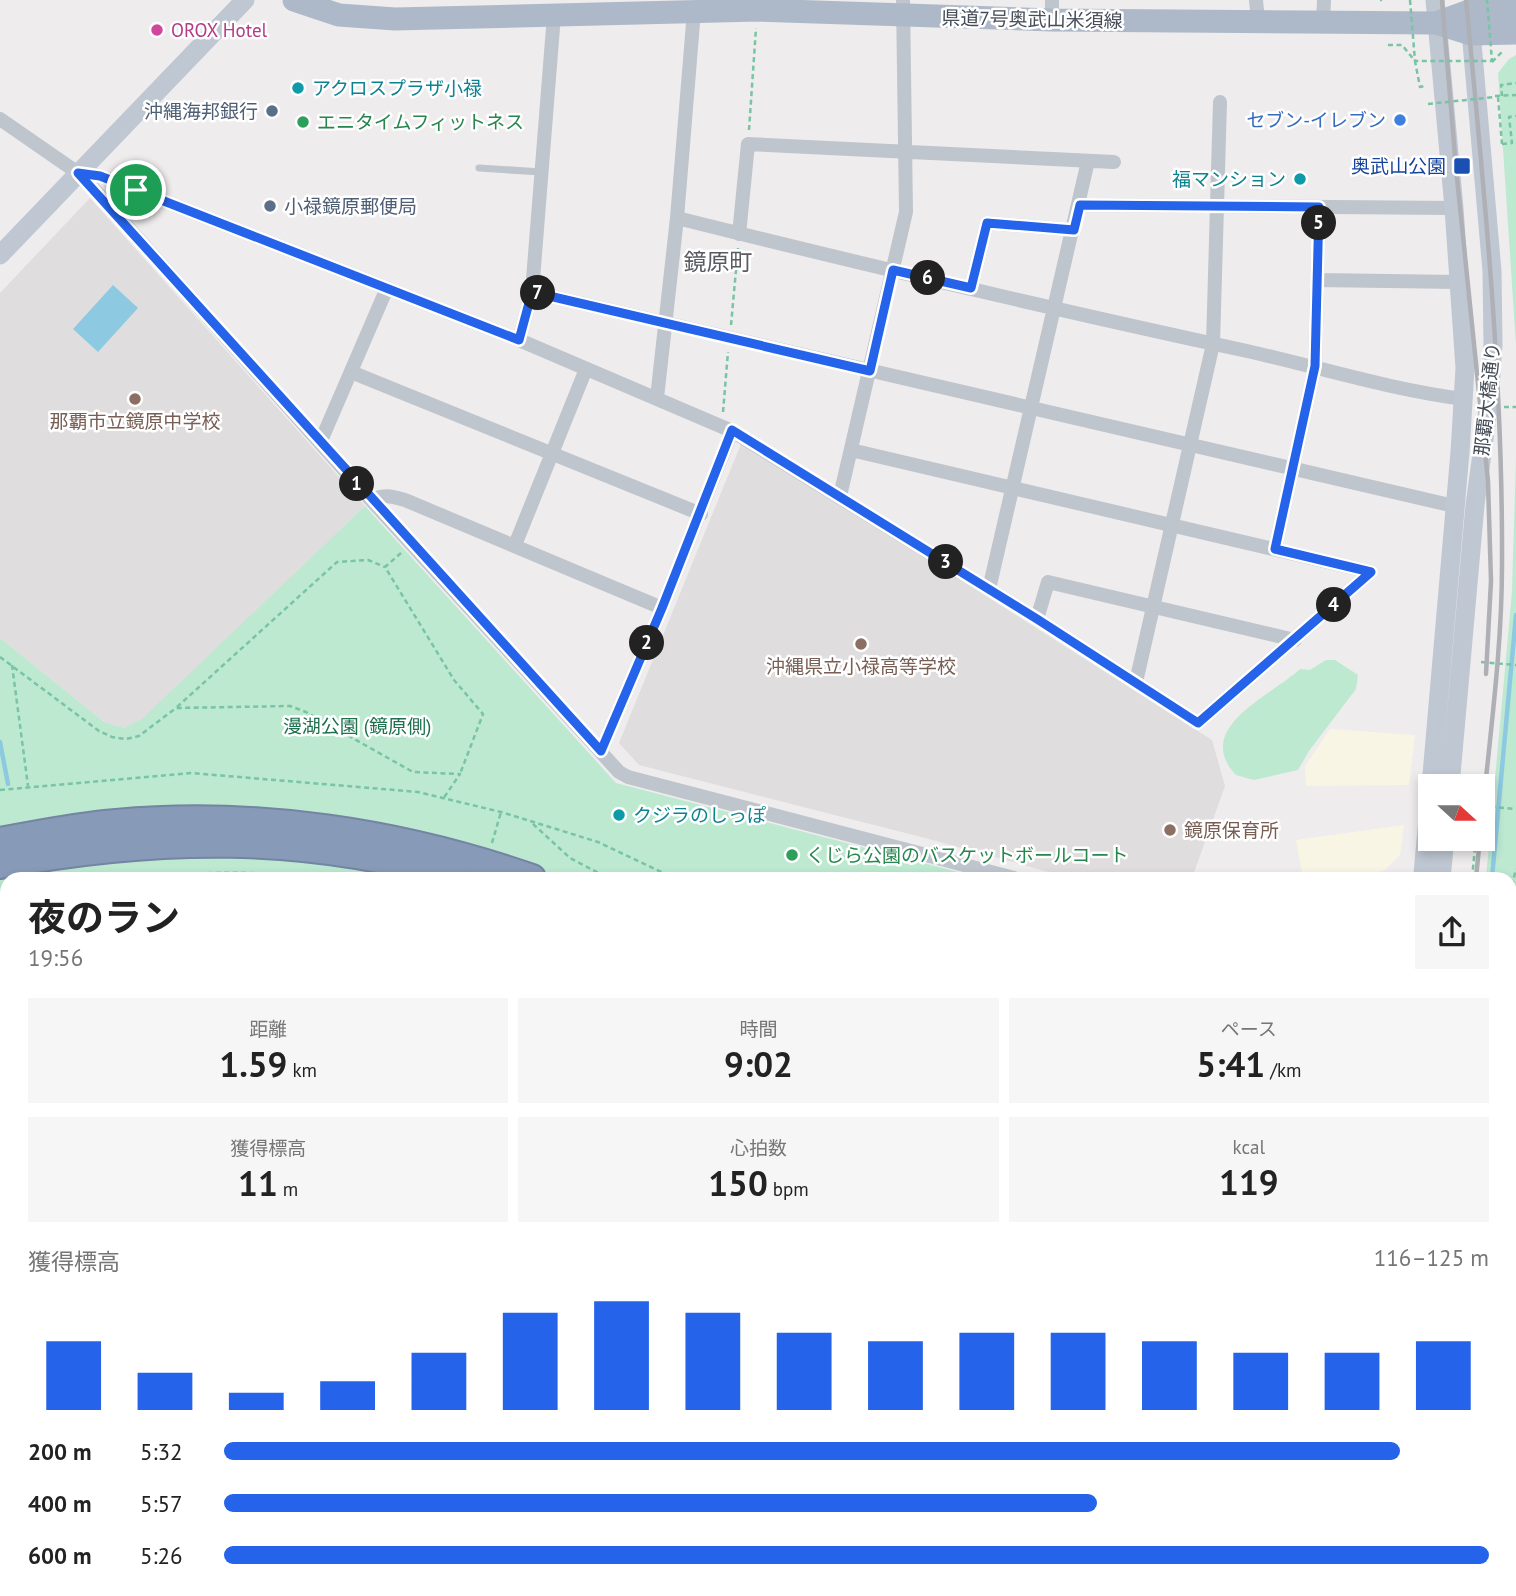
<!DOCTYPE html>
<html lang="ja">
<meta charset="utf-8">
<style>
:root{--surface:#fff;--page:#f6f6f6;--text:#222;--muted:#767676;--accent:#2563eb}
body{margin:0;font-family:"PT Sans","Noto Sans JP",sans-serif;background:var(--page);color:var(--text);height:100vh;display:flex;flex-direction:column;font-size:26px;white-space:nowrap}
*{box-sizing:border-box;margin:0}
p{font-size:23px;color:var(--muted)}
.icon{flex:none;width:38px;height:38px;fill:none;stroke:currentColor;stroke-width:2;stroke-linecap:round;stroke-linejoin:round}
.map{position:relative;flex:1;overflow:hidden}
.details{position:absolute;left:0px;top:872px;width:1517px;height:724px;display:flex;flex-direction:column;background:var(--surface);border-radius:21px 21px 0 0;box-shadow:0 4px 10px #0003}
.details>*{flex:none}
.needle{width:46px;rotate:111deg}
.tools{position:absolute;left:1418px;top:774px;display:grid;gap:14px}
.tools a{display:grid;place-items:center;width:77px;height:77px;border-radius:0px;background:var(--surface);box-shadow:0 4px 10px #0003;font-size:35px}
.pin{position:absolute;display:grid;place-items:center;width:60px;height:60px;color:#fff;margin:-30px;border:4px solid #fff;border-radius:50%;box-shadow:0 2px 7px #0007}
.km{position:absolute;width:35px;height:35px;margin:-18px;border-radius:50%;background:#222;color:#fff;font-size:19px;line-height:35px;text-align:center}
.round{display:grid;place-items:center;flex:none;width:74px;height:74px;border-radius:0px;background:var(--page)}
.summary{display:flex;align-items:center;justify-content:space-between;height:119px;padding:0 28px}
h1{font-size:38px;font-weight:700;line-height:52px}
.metrics{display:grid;grid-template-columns:repeat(3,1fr);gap:10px;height:119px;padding:7px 28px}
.metrics div{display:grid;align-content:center;border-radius:0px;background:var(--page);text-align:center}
.metrics b{font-size:35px;font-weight:700}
.metrics small{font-size:19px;font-weight:400}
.metrics p{font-size:19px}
.chart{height:196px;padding:14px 28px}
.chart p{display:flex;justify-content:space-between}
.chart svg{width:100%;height:126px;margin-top:7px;stroke:var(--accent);stroke-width:6}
ul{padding:0 28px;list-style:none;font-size:23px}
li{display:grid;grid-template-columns:112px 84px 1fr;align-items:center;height:52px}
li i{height:18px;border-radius:9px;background:var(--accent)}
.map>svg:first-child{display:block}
.commercial{fill:#f9f5e5}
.education{fill:#dfdddd}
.green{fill:#bde9d1}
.water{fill:#8dcae2}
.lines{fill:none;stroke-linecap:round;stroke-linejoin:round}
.stream{stroke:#8dcae2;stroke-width:4.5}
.highway-casing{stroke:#7385a2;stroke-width:30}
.path{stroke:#78c4a4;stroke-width:2.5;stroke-dasharray:5 3.5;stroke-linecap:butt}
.lane{stroke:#bec5cd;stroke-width:7}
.street{stroke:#bec5cd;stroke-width:14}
.secondary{stroke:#bfc7d3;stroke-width:19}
.primary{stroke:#adb9c8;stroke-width:23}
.highway{stroke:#879ab7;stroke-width:26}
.rail{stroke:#aeb0b5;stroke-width:4.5}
.path-bridge{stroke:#78c4a4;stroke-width:2.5;stroke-dasharray:5 3.5;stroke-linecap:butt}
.route-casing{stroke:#fff;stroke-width:14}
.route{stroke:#2563eb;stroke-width:9}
.hotel-dot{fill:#d1479c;stroke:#fff;stroke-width:2.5}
.culture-dot{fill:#0f9aa8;stroke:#fff;stroke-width:2.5}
.service-dot{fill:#5c6f8a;stroke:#fff;stroke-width:2.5}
.shop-dot{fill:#3f7fe0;stroke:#fff;stroke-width:2.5}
.leisure-dot{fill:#2e9e5b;stroke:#fff;stroke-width:2.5}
.transit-dot{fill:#1a4fb4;stroke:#fff;stroke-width:2.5}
.education-dot{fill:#8d6e63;stroke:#fff;stroke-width:2.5}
.labels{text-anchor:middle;stroke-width:5;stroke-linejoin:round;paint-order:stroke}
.street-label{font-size:19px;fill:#464d57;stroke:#fff}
.hotel-label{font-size:19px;fill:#b23c85;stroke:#fff;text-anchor:start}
.culture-label{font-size:19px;fill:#0d838f;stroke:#fff;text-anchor:start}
.service-label{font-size:19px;fill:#4e5e75;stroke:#fff;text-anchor:end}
.shop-label{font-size:19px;fill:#366cbe;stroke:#fff;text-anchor:end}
.leisure-label{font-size:19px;fill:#27864d;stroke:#fff;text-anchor:start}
.transit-label{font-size:19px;fill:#164399;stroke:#fff;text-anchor:end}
.education-label{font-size:19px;fill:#785e54;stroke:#fff}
.park-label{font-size:19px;fill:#1e704e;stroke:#fff}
.quarter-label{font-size:23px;fill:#595b60;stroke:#fff}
</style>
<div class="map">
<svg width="1516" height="1596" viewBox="0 0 1516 1596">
<rect width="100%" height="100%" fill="#eeecec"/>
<path class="commercial" d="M1330 729 1415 735 1409 785 1306 786 1305 766Z
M1404 825 1400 855 1385 870 1370 878H1303L1296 840Z"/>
<path class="education" d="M90 198 365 506 142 720 124 728 104 722 0 638V293Z
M741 444 951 574 1212 740 1225 786 1192 878H1070L929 839 639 765 619 743Z"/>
<path class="green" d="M1516 55V345L1498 73 1509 59Z
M1516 458V942L1510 941V878H1486L1512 592Z
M365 506 616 783 981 878H7V1033L0 1036V638L104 722 124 728 142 719Z
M1326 660H1335L1358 675 1356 689 1309 751 1298 770 1254 780 1236 775C1192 728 1271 696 1300 669L1310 670Z
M519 1589H1009L998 1596H510Z"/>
<path class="water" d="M113 285 138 308 98 352 73 329Z
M1510 941 1516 942V1283H1510Z
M7 1030V1589H519L510 1596H0V1031Z"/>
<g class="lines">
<path class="stream" d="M0 742 8 784
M1492 878 1516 615"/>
<g class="highway-casing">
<path id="highway" d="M0 841C39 834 77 826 116 823 256 810 400 832 532 878
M0 865C156 836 304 833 457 878
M1510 1319 1516 1318
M1510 1360H1516
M1510 1379 1516 1380"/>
</g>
<path class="path" d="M1380 0H1382
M1388 45H1402L1415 61 1420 87 1425 86
M1492 62 1502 52
M1495 96 1516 95
M1502 96 1501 85 1516 83
M1498 97 1502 144
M749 130 756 28
M1502 144 1512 143 1509 117 1516 116
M731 325 738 248
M1504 407H1516
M723 412 728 352
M401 553 385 567 454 680 483 714 460 774
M0 657 99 731 112 737 126 739 139 736 176 708 290 706 306 712 413 772 460 774 443 799
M1481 662 1516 665
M12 665 28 786
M177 707 337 562 368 560 385 567
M0 790 191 773 418 792 501 812 598 842 674 878
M1482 806 1516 809
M533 824 570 858 608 878
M492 843 501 812
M165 878C212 870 259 872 306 878
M773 878H777
M1472 878 1476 838
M1510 894 1516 869
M0 911 7 908
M1510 913 1516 922
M566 1596 576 1589
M641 1596 644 1589
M666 1596 671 1589
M690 1596 692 1589"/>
<path class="lane" d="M479 168 541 172"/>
<path class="street" d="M1052 0V20
M1256 0 1258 21
M1323 22 1324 0
M0 119 78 173 91 186 372 501 619 772 628 777 1014 878
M78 173 100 176 519 340 732 431 1037 619 1198 723 1371 572
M1080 205 1454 208
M677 218C866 265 1056 310 1247 351 1319 367 1391 390 1464 399
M739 234 748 144 1114 162
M1317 280 1459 282
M971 288 987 223 1074 230
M532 292 1454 506
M519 340 532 292 554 15
M351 372 701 514
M657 398 677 218 694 11
M320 443 387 288
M851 450 1371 572
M840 496 906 212 903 0
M372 501C382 493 394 497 405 500L662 608
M515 545 586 369
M1275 549 1315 366 1319 207
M989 589 1088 161
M1037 619 1048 582 1295 640
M1136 682 1213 344 1220 102
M601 751 662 608 732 431
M1238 1589 1243 1596"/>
<path class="secondary" d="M0 255 245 0
M1431 786 1460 452 1465 368 1454 208 1435 0
M1450 786 1475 505 1489 402 1493 344 1492 271 1470 20
M1423 873 1430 797
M1441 878 1445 838
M1393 1589V1596
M1035 1596 1046 1589
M1414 1596V1589"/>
<path class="primary" d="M294 0 339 15 395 19 758 10 1052 20 1436 23 1471 34 1516 33
M1436 23 1469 11 1516 10"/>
<use href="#highway" class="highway"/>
<path class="rail" d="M1442 0 1456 168 1488 481 1491 581 1486 674
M1466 0C1484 188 1503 376 1502 565 1502 649 1490 734 1482 818
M1476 878 1480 838
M1510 1212 1516 1219"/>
<path class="path-bridge" d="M1410 0 1415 61H1492L1487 0
M1428 104 1495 97"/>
</g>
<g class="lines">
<g class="route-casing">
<path id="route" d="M78 173 100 176 519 340 532 292 870 371 893 270 971 288 987 223 1074 230 1080 205 1319 207 1315 366 1275 549 1371 572 1198 723 1037 619 732 430 662 608 601 751Z"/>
</g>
<use href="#route" class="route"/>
</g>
<circle class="hotel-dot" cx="157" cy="30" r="7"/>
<g class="culture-dot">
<circle cx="298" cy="88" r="7"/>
<circle cx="1300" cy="179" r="7"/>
<circle cx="619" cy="815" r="7"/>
</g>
<g class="service-dot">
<circle cx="272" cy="111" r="7"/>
<circle cx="270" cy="206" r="7"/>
</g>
<circle class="shop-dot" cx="1400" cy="120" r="7"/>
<g class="leisure-dot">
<circle cx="303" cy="122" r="7"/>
<circle cx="792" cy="855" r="7"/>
</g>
<rect class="transit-dot" x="1453" y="157" width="18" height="18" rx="3.5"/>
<g class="education-dot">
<circle cx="135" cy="399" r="7"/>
<circle cx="861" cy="644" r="7"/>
<circle cx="1170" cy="830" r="7"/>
</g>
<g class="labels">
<g class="street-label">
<text transform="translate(1032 19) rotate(1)" y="7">県道7号奥武山米須線</text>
<text transform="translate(1487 399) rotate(-84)" y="7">那覇大橋通り</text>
</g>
<g class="hotel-label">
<text x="171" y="37">OROX Hotel</text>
</g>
<g class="culture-label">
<text x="312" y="95">アクロスプラザ小禄</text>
<text x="1286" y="186" text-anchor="end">福マンション</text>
<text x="633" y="822">クジラのしっぽ</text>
</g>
<g class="service-label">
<text x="258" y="118">沖縄海邦銀行</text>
<text x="284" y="213" text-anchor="start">小禄鏡原郵便局</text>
</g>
<g class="shop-label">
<text x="1386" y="127">セブン-イレブン</text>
</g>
<g class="leisure-label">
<text x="317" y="129">エニタイムフィットネス</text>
<text x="806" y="862">くじら公園のバスケットボールコート</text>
</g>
<g class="transit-label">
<text x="1446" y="173">奥武山公園</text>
</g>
<g class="education-label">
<text x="135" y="428">那覇市立鏡原中学校</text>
<text x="861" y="673">沖縄県立小禄高等学校</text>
<text x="1184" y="837" text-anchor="start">鏡原保育所</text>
</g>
<g class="park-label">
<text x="357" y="733">漫湖公園 (鏡原側)</text>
</g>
<g class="quarter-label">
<text x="718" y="270">鏡原町</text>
</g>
</g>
</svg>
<div class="tools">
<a><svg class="needle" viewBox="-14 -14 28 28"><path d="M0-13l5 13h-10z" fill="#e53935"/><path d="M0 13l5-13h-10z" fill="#767676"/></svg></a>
</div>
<div class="pin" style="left:136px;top:190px;background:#1e9e55"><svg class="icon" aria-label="arrive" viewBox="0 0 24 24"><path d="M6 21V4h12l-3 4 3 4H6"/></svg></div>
<b class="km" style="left:357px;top:484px">1</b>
<b class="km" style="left:647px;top:643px">2</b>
<b class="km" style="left:946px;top:562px">3</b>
<b class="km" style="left:1334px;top:605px">4</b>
<b class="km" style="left:1319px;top:223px">5</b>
<b class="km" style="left:928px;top:278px">6</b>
<b class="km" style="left:538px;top:293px">7</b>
<section class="details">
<div class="summary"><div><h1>夜のラン</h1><p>19:56</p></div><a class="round"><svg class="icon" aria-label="share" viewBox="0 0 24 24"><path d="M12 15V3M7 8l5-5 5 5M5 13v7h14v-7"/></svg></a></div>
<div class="metrics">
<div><p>距離</p><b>1.59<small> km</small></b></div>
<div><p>時間</p><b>9:02</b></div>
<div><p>ペース</p><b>5:41<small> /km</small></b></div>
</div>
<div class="metrics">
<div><p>獲得標高</p><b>11<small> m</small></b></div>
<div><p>心拍数</p><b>150<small> bpm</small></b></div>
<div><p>kcal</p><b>119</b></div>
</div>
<div class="chart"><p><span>獲得標高</span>116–125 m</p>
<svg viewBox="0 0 160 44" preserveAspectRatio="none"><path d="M5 44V20M15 44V31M25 44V38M35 44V34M45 44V24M55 44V10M65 44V6M75 44V10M85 44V17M95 44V20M105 44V17M115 44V17M125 44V20M135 44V24M145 44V24M155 44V20"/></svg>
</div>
<ul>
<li><b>200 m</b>5:32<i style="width:93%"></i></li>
<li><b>400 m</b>5:57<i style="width:69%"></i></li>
<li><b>600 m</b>5:26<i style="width:100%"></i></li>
</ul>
</section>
</div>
